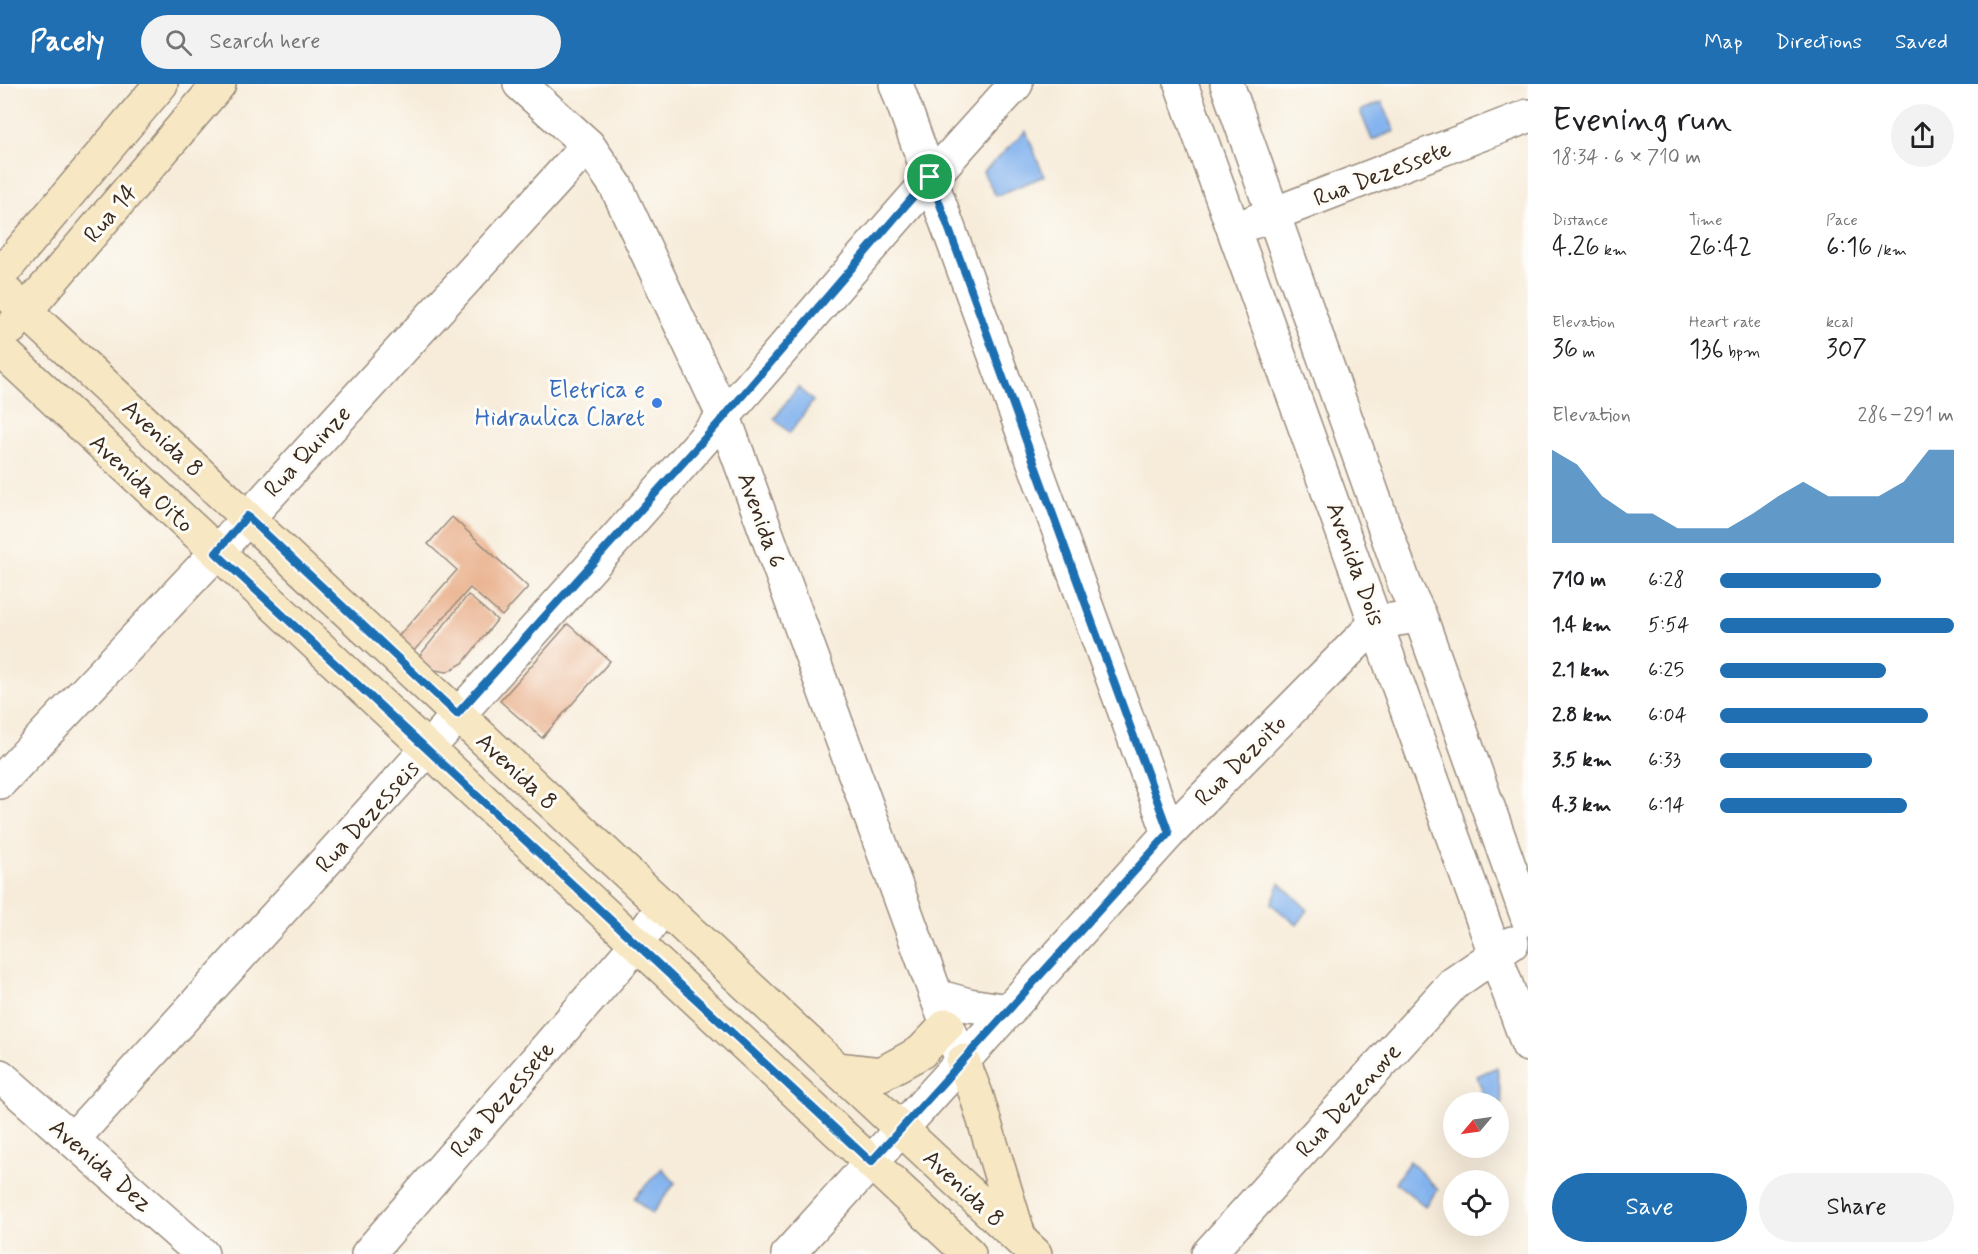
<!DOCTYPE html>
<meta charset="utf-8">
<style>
:root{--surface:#fff;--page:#f2f2f2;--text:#202124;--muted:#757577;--accent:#1f6fb2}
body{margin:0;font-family:Mynerve,sans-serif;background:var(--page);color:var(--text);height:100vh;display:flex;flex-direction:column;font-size:22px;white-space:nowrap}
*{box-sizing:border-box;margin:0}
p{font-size:20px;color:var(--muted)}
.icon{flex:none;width:33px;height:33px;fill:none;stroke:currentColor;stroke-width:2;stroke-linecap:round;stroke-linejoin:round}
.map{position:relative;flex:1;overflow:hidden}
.side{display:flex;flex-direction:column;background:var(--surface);width:450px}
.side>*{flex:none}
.needle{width:39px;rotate:241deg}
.tools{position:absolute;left:1443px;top:1008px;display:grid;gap:12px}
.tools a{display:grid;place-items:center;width:66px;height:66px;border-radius:50%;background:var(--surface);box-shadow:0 6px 24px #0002;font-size:30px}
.pin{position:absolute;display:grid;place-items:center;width:51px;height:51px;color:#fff;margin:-26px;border:3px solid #fff;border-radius:50%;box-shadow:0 2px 6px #0007}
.round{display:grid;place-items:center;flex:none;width:63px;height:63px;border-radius:32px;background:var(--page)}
.summary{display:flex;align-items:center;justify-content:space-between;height:102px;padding:0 24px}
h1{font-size:33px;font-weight:600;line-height:45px}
.figures{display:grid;grid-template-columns:repeat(3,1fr);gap:9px;height:102px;padding:6px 24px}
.figures div{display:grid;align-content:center}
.figures b{font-size:26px;font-weight:600}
.figures small{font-size:16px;font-weight:400}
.figures p{font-size:16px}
.chart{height:168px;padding:12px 24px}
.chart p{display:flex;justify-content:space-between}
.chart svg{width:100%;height:108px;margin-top:6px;fill:var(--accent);opacity:.7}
.cta{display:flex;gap:12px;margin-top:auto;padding:12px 24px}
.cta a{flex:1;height:69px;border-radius:36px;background:var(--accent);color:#fff;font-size:24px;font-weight:600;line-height:69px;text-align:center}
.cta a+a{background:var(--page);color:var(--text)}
ul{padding:0 24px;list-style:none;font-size:20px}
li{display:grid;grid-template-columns:96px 72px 1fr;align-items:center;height:45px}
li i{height:15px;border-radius:8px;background:var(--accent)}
header{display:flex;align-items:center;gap:36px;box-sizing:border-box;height:84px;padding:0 30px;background:var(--accent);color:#fff}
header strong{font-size:28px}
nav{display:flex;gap:33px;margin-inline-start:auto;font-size:21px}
.search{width:420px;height:54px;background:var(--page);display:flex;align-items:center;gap:15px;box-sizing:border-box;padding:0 21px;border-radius:33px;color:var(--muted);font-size:22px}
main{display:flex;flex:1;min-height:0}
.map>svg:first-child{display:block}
.water{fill:#83b3ee;stroke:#5f6e86;stroke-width:1.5}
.building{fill:#e8ac86}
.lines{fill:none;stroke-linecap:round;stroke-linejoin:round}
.street-casing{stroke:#998b7c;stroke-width:36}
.secondary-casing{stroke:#998b7c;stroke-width:36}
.street{stroke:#fff;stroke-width:33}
.secondary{stroke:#f7e8c3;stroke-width:33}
.route-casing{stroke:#fff;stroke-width:12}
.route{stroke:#1f6fb2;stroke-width:8}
.shop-dot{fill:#3f7fe0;stroke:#fdfcf7;stroke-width:2}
.labels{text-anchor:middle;stroke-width:6;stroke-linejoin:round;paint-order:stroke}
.street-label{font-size:24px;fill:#3b2a1e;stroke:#fdfcf7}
.shop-label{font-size:24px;fill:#366cbe;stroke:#fdfcf7;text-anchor:end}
</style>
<header>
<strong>Pacely</strong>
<div class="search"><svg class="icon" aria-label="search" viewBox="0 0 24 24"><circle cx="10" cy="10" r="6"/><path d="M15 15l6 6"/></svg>Search here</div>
<nav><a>Map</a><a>Directions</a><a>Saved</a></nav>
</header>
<main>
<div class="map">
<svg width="1528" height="1170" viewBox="0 0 1528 1170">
<rect width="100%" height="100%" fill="#fdfcf7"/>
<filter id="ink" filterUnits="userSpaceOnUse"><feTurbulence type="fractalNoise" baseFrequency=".0167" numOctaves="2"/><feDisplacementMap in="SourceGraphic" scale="12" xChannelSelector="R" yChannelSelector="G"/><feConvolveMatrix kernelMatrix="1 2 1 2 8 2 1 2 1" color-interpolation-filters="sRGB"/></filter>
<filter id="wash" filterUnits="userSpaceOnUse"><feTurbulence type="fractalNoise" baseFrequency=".008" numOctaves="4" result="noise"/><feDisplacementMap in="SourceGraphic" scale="24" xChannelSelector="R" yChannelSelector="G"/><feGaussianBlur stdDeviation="1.35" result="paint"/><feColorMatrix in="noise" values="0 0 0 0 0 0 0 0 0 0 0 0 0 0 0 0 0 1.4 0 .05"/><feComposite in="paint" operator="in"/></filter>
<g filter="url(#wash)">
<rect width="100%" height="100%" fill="#f7ecda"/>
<path class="water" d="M1382 18 1395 47 1372 56 1360 27Z
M1026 47 1044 92 996 112 983 88Z
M798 303 813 317 790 349 774 335Z
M1280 799 1308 826 1297 841 1271 820Z
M1497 983 1502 1019 1486 1018 1477 992Z
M1410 1077 1438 1106 1425 1122 1395 1098Z
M662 1084 675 1099 652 1130 634 1114Z"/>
<g id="blocks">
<path class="building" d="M452 433 528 503 502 532 470 504 412 569 396 555 457 486 428 460Z
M468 511 497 536 463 579 447 588 424 584 417 575Z
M568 540 610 577 542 654 500 617Z"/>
</g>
</g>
<g filter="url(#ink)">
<use href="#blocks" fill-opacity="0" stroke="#998b7c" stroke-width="1.5"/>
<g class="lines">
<g class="street-casing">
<path id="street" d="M520 0 588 61 616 102 724 333 947 941 963 977
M896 0 1169 749
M1181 0 1528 961
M1227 0 1406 504 1420 532 1528 835
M1253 138 1528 32
M0 698 216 469 588 61
M936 912 969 921 1009 927
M0 992 202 1170
M72 1056C291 815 511 576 725 331 822 221 916 108 1016 0
M368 1170 637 860 663 822
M788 1170 1169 749 1377 538 1420 532
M1208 1170 1453 900 1512 859"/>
</g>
<g class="secondary-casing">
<path id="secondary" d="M0 191 161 0
M0 203 1035 1170
M11 244 219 0
M0 265 969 1170
M963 977 976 1010 1020 1155
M837 985 881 990 921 968 947 941"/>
</g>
<use href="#street" class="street"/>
<use href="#secondary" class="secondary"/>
</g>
</g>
<g class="lines" filter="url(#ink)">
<g class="route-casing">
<path id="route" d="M930 93 1169 749 871 1078 216 469 247 432 457 630 724 333Z"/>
</g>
<use href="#route" class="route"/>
</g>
<circle class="shop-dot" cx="657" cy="319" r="6"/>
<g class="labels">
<g class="street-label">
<text transform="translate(1382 89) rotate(-21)" y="8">Rua Dezessete</text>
<text transform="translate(110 129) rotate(-50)" y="8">Rua 14</text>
<text transform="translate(163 354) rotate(43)" y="8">Avenida 8</text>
<text transform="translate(307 367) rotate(-47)" y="8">Rua Quinze</text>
<text transform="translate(142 399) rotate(43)" y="8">Avenida Oito</text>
<text transform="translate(762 436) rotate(70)" y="8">Avenida 6</text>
<text transform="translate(1356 480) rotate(70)" y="8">Avenida Dois</text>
<text transform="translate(1240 676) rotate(-45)" y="8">Rua Dezoito</text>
<text transform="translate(517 687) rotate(43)" y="8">Avenida 8</text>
<text transform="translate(367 732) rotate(-48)" y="8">Rua Dezesseis</text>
<text transform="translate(502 1015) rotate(-49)" y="8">Rua Dezessete</text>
<text transform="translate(1348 1016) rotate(-48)" y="8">Rua Dezenove</text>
<text transform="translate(101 1081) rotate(41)" y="8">Avenida Dez</text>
<text transform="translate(964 1104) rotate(43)" y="8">Avenida 8</text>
</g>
<g class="shop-label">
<text x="645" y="313">Eletrica e<tspan x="645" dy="28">Hidraulica Claret</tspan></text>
</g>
</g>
</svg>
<div class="tools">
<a><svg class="needle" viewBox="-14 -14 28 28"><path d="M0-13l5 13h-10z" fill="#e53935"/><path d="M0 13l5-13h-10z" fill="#757577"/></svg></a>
<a><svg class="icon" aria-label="locate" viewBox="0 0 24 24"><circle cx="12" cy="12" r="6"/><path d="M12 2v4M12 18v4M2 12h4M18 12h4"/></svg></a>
</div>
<div class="pin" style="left:930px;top:93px;background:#1e9e55"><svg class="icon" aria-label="arrive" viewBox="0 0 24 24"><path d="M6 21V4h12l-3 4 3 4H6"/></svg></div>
</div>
<section class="side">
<div class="summary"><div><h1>Evening run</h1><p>18:34 · 6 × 710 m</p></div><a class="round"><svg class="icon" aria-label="share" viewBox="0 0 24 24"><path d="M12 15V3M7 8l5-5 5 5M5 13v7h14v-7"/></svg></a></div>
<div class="figures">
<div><p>Distance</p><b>4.26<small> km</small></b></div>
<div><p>Time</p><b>26:42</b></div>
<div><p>Pace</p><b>6:16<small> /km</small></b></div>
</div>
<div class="figures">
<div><p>Elevation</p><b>36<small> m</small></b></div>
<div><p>Heart rate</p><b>136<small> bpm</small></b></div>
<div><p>kcal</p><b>307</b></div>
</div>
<div class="chart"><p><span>Elevation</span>286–291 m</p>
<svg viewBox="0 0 160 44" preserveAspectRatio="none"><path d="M0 44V6L10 12L20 25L30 32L40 32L50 38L60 38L70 38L80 32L90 25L100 19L110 25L120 25L130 25L140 19L150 6L160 6V44z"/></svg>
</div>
<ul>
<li><b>710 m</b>6:28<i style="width:69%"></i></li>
<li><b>1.4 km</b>5:54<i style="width:100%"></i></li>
<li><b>2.1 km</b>6:25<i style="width:71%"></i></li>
<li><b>2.8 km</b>6:04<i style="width:89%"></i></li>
<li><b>3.5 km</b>6:33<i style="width:65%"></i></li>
<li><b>4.3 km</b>6:14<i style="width:80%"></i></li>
</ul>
<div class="cta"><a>Save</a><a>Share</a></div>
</section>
</main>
